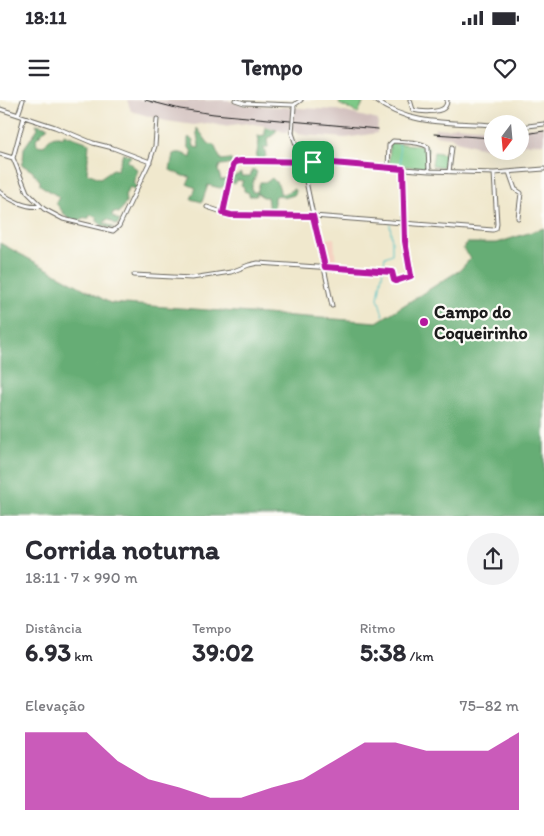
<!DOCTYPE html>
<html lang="pt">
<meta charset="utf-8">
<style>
:root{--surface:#fff;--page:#f2f2f3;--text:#2b2b33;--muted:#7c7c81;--accent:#b5179e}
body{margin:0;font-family:Itim,sans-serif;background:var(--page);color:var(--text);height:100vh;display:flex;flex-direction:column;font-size:19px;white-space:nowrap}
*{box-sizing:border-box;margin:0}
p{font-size:16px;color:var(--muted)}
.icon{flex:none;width:28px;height:28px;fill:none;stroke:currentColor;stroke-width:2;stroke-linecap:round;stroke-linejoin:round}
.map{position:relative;height:416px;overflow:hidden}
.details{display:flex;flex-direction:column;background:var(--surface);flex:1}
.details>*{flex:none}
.needle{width:32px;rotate:196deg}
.fabs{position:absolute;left:484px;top:15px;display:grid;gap:10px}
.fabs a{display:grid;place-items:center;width:45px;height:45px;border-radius:50%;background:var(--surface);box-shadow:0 5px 20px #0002;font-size:25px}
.pin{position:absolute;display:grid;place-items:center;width:42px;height:42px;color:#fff;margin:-21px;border-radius:10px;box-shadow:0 2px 8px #0006}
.round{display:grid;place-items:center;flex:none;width:52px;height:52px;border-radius:26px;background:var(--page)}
.overview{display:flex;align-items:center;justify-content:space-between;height:85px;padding:0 25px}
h1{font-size:28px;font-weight:700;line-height:38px}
.figures{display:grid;grid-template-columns:repeat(3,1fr);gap:8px;height:85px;padding:5px 25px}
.figures div{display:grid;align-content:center}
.figures b{font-size:25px;font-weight:700}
.figures small{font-size:14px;font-weight:400}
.figures p{font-size:14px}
.chart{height:140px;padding:10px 25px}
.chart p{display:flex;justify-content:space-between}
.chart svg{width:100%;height:90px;margin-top:5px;fill:var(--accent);opacity:.7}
.status{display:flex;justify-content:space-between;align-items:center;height:35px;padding:0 25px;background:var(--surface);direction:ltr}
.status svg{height:14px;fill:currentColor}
header{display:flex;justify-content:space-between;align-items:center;height:65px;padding:0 25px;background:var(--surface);font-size:22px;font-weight:700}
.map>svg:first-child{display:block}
.built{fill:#f5d2c2}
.industrial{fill:#d1bfbd}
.green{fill:#7ec987;stroke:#4d7252}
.forest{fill:#66ad74;stroke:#416448}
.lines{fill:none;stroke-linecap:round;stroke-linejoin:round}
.stream{stroke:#53c1c7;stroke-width:1}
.minor-casing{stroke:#66635a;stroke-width:5}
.minor{stroke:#fff;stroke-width:3}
.rail{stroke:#1c1c1c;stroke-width:1}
.minor-bridge-casing{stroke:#66635a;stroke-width:5;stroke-linecap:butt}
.minor-bridge{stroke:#fff;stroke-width:3}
.route-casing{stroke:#fff;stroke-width:10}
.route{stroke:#b5179e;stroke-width:6}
.poi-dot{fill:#b5179e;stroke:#fdfcf7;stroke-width:2}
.labels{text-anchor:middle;stroke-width:4.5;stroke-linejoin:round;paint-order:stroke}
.poi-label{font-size:18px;font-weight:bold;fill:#1c1c1c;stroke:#fdfcf7;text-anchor:start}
</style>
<div class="status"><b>18:11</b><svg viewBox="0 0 49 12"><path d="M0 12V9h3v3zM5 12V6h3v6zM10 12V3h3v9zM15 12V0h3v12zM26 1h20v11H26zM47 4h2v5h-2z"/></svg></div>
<header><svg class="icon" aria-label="menu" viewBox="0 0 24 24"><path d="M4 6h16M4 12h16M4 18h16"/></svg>Tempo<svg class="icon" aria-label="heart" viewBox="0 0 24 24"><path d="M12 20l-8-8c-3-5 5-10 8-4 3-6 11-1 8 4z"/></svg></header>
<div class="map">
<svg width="544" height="416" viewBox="0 0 544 416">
<rect width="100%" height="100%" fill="#fdfcf7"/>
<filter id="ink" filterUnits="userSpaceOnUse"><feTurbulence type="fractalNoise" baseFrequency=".02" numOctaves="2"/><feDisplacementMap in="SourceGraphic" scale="10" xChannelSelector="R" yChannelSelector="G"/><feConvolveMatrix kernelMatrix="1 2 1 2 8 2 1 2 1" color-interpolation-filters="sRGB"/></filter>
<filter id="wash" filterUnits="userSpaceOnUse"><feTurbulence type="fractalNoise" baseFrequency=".0096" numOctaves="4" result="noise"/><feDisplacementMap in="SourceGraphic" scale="20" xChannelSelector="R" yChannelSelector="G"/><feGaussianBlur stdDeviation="1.12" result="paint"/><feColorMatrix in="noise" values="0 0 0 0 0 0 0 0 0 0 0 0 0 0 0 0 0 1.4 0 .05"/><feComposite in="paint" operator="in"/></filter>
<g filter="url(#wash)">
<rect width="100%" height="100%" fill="#f0e8cd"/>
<path class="built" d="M334 138 336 165 328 166 322 139Z"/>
<path class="industrial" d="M127 0 185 1 227 0 245 5 337 10 378 20 377 33 346 38 303 35 293 31 284 32 267 26 248 23 223 26 207 23 194 25 166 21 131 11Z
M455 26 492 29V50L456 41 451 37 434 35 435 28 448 29Z
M544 26V43L525 44 520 47V29Z"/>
<path class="green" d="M341 0H362L364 1 358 13 339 4Z
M392 43 426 46 428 49 426 68 389 65 390 45Z
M434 52 445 54 443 67 432 65Z"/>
<path class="forest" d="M36 24 48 27 36 39 37 45 44 46C49 38 53 34 63 37L64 34 89 43 87 73 100 78 113 69 117 70 123 53 131 56 127 61 138 70 133 83 137 86 136 91 130 87 125 95 126 103 119 113 113 112 112 116 120 121 117 125 107 119 104 123 115 128C108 129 102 126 97 121V117L90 115 89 118H82L79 122 68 119 56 103 59 97 40 85V81L32 71 21 64 23 61 24 48 38 28Z
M265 27 277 30 271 37 267 38 268 47 264 48 266 56 264 59H256L259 41 258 36 265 35Z
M197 28 209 44 214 45 221 60 230 59 232 61 231 64 220 65 218 70 221 80 229 79V84L220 88 208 85 202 102 191 99 196 88 187 84 191 77 183 76 170 70 173 54C181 51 184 54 191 58L192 52 188 46V38L189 37 193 41 194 47 199 48C199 40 196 36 197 28Z
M253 69 257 72 252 85V92H257L260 82H267L272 78C277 83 280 86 280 93L283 94 294 89 296 92 294 95 284 98 279 95 274 97V111H269L267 97H263L257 93 256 96H249V93L244 91V87L241 85 243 81 237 80 235 84 232 83 233 77 241 73V76H250Z
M544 128V416H0V143L110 203 377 222 460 170 471 158 463 149 467 143H497Z"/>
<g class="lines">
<path class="stream" d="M399 43 401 65
M383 215 378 198 385 157 392 154V142L390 124"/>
</g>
</g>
<g filter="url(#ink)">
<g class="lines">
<g class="minor-casing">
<path id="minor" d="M235 0 244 3 294 5
M375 0C409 26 452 22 492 25
M410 0 413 10C420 12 438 13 444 8 446 6 447 3 447 0
M294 5 301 0
M0 9 55 27 93 43 113 48 150 62
M18 15 23 0
M24 17 13 58 27 92 44 109 63 119 113 131 119 126 150 61 155 46 157 19
M520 27 544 24
M292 33 302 62 332 206
M0 54 13 58
M388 68 389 45 393 41C404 42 419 41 428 47L429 71
M449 72 452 47
M509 72 515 89 521 93 518 118
M0 92C10 100 28 109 41 106
M207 107 231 115 313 116 493 130 496 129 497 124 494 73
M223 113 233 66 235 62 239 61 331 63 429 71 494 73 544 69
M134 175 192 178 231 172 249 165 258 163 392 172 394 180 396 181 410 176 411 174C401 140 403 103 403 69"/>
</g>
<use href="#minor" class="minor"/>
<path class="rail" d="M145 0 180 9 214 14 378 29
M434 34 492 38
M520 35 544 31"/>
<g class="minor-bridge-casing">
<path id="minor-bridge" d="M292 33 294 7"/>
</g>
<use href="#minor-bridge" class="minor-bridge"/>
</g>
</g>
<g class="lines" filter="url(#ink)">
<g class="route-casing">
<path id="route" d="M241 61 321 62 403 69 405 141 411 176 396 181 394 180 392 172 325 167 313 116 231 115 223 113 233 66 235 62Z"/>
</g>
<use href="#route" class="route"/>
</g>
<circle class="poi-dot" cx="424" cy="222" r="5"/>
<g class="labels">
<g class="poi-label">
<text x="434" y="218">Campo do<tspan x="434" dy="21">Coqueirinho</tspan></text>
</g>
</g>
</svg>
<div class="fabs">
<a><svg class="needle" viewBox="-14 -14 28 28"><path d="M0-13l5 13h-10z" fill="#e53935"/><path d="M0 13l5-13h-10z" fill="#7c7c81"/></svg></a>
</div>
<div class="pin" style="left:313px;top:62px;background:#1e9e55"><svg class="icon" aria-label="arrive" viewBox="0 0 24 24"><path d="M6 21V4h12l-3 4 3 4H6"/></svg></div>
</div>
<section class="details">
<div class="overview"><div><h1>Corrida noturna</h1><p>18:11 · 7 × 990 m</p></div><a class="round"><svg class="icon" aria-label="share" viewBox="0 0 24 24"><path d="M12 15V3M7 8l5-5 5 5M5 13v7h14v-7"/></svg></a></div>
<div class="figures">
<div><p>Distância</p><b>6.93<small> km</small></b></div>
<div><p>Tempo</p><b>39:02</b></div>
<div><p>Ritmo</p><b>5:38<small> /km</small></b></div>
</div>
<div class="chart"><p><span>Elevação</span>75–82 m</p>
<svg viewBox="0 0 160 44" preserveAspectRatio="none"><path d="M0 44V6L10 6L20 6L30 20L40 29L50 33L60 38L70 38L80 33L90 29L100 20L110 11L120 11L130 15L140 15L150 15L160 6V44z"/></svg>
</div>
</section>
